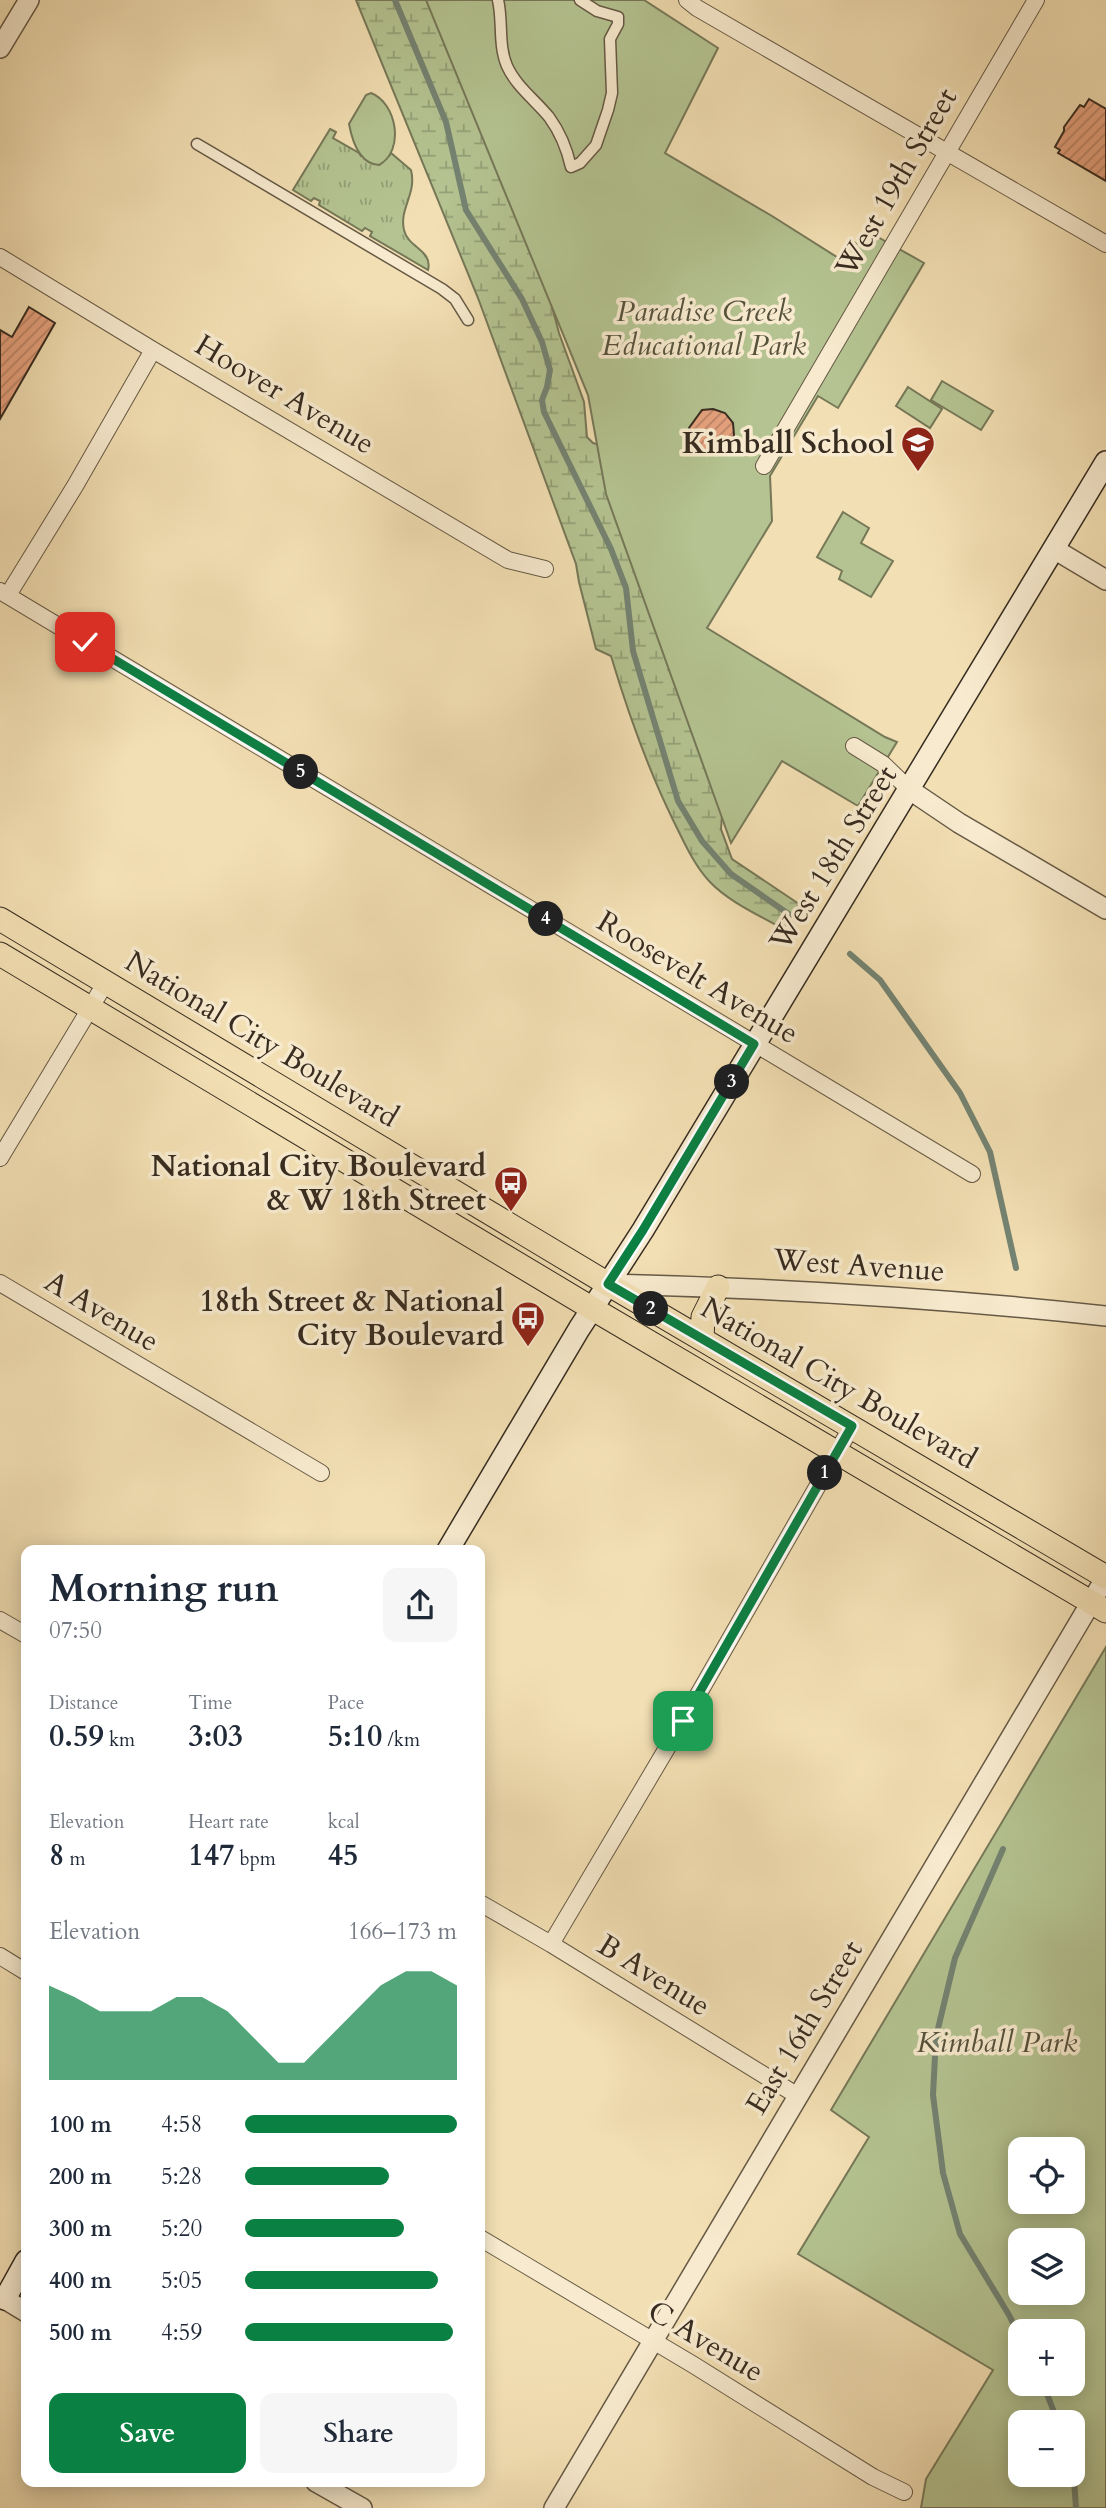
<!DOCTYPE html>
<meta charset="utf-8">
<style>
:root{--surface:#fff;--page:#f6f6f7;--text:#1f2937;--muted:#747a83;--accent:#0b8043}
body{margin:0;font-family:Cardo,serif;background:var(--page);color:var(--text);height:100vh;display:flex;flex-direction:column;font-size:26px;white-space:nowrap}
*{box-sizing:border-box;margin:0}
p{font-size:23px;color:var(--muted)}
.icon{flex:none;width:38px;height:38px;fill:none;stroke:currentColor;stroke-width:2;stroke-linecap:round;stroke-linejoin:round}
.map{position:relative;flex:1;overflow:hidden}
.drawer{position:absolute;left:21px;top:1545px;width:464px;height:942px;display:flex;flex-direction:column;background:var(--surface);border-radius:14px;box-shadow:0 4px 18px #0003}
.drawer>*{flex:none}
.buttons{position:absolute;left:1008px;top:2137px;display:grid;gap:14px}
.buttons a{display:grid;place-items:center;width:77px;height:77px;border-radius:14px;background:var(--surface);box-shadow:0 4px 18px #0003;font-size:35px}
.pin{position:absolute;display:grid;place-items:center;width:60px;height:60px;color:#fff;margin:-30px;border-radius:14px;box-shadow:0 4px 10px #0006}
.km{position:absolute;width:35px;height:35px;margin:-18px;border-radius:50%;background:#222;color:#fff;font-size:19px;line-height:35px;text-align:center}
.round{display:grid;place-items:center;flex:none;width:74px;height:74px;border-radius:14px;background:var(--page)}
.head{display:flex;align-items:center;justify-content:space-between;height:119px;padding:0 28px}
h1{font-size:38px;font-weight:700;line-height:52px}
.stats{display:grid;grid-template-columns:repeat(3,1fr);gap:10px;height:119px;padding:7px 28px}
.stats div{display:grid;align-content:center}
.stats b{font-size:30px;font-weight:700}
.stats small{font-size:19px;font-weight:400}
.stats p{font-size:19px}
.chart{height:196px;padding:14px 28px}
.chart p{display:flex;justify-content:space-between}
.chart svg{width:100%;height:126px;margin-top:7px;fill:var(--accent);opacity:.7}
.button{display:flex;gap:14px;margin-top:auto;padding:14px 28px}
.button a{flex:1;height:80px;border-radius:14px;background:var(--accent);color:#fff;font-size:28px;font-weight:700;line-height:80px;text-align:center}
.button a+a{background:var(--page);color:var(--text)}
ul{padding:0 28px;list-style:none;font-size:23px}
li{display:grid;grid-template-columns:112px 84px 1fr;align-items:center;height:52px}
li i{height:18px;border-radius:9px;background:var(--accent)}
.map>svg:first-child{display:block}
.grass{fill:url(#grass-tufts);stroke:#767858;stroke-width:2}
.wetland{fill:url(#wetland-marsh);stroke:#767858;stroke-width:2}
.green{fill:#b4c391;stroke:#767858;stroke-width:2;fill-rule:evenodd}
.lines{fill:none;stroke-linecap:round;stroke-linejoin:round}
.stream{stroke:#748372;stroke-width:6}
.building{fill:url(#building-hatch);stroke:#372c20;stroke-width:2}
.pedestrian-casing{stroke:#665945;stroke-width:13}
.minor-casing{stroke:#665945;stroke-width:18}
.tertiary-casing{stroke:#665945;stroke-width:22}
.secondary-casing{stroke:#372c20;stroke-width:24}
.primary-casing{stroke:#372c20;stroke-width:25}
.pedestrian{stroke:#f7eace;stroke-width:10}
.minor{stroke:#f7eace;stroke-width:16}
.tertiary{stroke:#f7eace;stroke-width:19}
.secondary{stroke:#f7eace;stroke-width:21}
.primary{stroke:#f2dfb3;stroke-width:23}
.route-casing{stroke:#fff;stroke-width:14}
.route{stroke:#0b8043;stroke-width:9}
.labels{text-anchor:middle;stroke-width:7;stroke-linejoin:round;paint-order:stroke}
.street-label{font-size:30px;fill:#372c20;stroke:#f7eace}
.park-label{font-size:30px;font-style:italic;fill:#56523c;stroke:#f7eace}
.poi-label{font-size:30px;font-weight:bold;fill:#372c20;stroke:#f7eace;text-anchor:end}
</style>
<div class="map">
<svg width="1106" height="2508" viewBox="0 0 1106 2508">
<defs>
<pattern id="grass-tufts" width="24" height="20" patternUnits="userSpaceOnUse" patternTransform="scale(1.75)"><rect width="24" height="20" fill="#b4c391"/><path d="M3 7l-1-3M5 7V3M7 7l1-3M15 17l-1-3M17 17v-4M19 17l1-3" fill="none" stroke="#939f76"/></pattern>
<pattern id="wetland-marsh" width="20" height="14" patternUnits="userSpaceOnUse" patternTransform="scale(1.75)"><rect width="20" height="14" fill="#b4c391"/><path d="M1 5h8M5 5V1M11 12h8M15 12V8" fill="none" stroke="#939f76"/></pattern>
<pattern id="building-hatch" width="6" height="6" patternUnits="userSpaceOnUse" patternTransform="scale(1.75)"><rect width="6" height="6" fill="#e6a27e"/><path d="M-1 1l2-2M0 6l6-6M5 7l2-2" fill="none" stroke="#bb8467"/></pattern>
</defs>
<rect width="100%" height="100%" fill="#f2dfb3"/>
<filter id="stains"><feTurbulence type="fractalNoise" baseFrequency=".00286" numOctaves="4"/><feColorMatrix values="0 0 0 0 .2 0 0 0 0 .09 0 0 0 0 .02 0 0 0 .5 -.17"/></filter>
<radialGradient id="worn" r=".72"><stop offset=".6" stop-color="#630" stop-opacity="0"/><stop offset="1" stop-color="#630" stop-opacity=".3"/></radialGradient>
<path class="grass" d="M330 129 336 132 333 138 359 153 361 156H389L391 153 411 170C417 194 399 208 404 230 408 248 433 250 428 270L370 236 372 232 365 228 362 231 319 205 320 201 314 198 311 201 293 190Z"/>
<path class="wetland" d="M356 0H448L528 216 559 333 584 402 587 437 593 443 681 468 688 625 723 802 721 829 732 859 799 904 783 929C759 915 729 902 710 882 694 865 685 844 674 822 648 769 628 713 611 656L596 649 579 582 576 564 478 298Z"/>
<path class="green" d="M426 0H644L718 48 665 153 772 216 840 259 852 241 857 244 876 236 924 263 838 408 818 396 770 476 772 521 707 628 885 737 897 742 858 806 782 761 731 843 606 494 588 395Z
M371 93C397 103 405 151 379 165 359 164 352 140 349 124L366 95Z
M942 381 993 411 981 430 931 400Z
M908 387 942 409 930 428 896 406Z
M843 512 869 528 861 543 893 561 871 597 839 579 842 571 817 557Z
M1106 1647V2508H921L926 2479 993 2370 798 2254 869 2137 831 2110ZM1020 2149H1073V2202H1020ZM1073 2240V2292H1020V2240ZM1020 2331H1073V2384H1020ZM1073 2422V2474H1020V2422Z"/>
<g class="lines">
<path class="stream" d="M395 0 446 122 466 210 522 299 542 342 550 370 547 387 542 400 544 412 611 549 626 588 633 651 678 801 702 841 731 874 790 915
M850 954 880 980 960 1093 990 1152 1016 1268
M1003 1849 955 1958 936 2037 933 2095 943 2173 960 2234 1009 2315 1020 2337
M1043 2384 1058 2422
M1073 2465 1076 2508"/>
</g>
<path class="building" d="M1089 99 1106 109V181L1058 153 1060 150 1055 147 1064 131V127L1080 105 1084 107Z
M29 307 55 323 0 419V330L12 337Z
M713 409 725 413 733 423 734 435 730 446 721 453 698 450 689 428 702 410Z"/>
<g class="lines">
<g class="pedestrian-casing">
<path id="pedestrian" d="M498 0C503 21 498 45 507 66 516 86 535 100 549 117 560 132 567 149 571 167L580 163 596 145 608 110 612 93 610 39 618 24V17L597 11 580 0
M197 144 442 289 455 299 468 320"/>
</g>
<g class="minor-casing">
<path id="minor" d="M687 0 697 8 1106 244
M0 257 153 350 508 560 545 569
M764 466 1036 0
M0 591 972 1174
M8 595 75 486 153 350
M854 746 883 764 910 790
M0 1158 106 982
M0 1283 321 1473
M0 1620 26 1635
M480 1903 551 1944 798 2096
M551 1944 683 1721 852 1426
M0 1956 26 1972
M480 2238 692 2364 873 2477 904 2492"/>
</g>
<g class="tertiary-casing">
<path id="tertiary" d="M0 48 29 0
M1054 549 1106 580
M910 790 959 823 1106 909
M608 1284C775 1288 941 1298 1106 1316
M0 2296 26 2312
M316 2482 362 2508
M554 2508 1106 1577"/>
</g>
<g class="secondary-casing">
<path id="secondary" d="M448 1550 579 1329 643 1230 1106 462
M5 2299 26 2261"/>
</g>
<g class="primary-casing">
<path id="primary" d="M0 919 608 1284 1106 1577
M0 954 593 1309 1106 1611
M702 1339 703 1317 718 1287"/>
</g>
<use href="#pedestrian" class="pedestrian"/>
<use href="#minor" class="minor"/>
<use href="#tertiary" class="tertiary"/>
<use href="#secondary" class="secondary"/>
<use href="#primary" class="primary"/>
</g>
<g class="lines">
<g class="route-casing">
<path id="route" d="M85 642 754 1044 643 1230 608 1284 852 1426 683 1721"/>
</g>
<use href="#route" class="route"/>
</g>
<defs>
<g id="school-pin" transform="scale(1.75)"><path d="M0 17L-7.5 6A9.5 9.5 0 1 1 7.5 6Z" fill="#8f2418" stroke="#f7eace"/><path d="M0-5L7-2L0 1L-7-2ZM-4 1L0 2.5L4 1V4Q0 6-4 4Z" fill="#fff"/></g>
<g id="bus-pin" transform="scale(1.75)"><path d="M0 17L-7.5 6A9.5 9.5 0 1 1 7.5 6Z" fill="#8f2418" stroke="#f7eace"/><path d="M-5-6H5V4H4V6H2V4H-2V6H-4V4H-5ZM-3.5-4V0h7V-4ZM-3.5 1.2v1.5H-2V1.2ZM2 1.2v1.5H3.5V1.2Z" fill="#fff"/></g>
</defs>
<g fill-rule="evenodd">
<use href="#school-pin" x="918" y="443"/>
<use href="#bus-pin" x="511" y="1183"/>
<use href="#bus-pin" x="528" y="1318"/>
</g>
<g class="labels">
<g class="street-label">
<text transform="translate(896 182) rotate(-60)" y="10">West 19th Street</text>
<text transform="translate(285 394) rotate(31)" y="10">Hoover Avenue</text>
<text transform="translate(833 858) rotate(-58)" y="10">West 18th Street</text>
<text transform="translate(698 977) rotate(31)" y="10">Roosevelt Avenue</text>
<text transform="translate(262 1039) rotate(31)" y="10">National City Boulevard</text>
<text transform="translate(859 1265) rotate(4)" y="10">West Avenue</text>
<text transform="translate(102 1311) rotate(31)" y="10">A Avenue</text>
<text transform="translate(839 1383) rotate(30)" y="10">National City Boulevard</text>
<text transform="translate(654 1975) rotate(32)" y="10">B Avenue</text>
<text transform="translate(804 2027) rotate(-59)" y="10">East 16th Street</text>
<text transform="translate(706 2341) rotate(31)" y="10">C Avenue</text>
</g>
<g class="park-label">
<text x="704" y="321">Paradise Creek<tspan x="704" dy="34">Educational Park</tspan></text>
<text x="997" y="2052">Kimball Park</text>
</g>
<g class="poi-label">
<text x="894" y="453">Kimball School</text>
<text x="486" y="1176">National City Boulevard<tspan x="486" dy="34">&amp; W 18th Street</tspan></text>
<text x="504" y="1311">18th Street &amp; National<tspan x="504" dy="34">City Boulevard</tspan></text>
</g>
</g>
<rect width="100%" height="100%" filter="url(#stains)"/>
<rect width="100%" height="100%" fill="url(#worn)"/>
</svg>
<div class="buttons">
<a><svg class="icon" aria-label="locate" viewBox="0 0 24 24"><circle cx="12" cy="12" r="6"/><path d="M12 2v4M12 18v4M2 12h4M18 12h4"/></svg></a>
<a><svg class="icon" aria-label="layers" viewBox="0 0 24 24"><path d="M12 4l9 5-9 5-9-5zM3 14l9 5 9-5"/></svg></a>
<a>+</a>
<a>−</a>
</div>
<div class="pin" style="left:683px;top:1721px;background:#1e9e55"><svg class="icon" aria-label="arrive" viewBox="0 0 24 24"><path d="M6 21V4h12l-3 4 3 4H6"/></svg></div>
<div class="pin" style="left:85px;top:642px;background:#d93025"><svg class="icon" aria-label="check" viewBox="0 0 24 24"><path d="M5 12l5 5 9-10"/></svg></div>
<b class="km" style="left:825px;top:1473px">1</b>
<b class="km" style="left:651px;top:1309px">2</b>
<b class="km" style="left:732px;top:1082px">3</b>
<b class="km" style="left:546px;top:919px">4</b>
<b class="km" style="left:301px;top:772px">5</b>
<section class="drawer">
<div class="head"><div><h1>Morning run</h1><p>07:50</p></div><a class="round"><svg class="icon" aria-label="share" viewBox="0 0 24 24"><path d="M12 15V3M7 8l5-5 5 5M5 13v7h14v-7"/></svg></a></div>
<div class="stats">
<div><p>Distance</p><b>0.59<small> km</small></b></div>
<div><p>Time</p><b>3:03</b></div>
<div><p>Pace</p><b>5:10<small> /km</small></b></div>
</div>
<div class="stats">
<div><p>Elevation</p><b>8<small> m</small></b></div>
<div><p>Heart rate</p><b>147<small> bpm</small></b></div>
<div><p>kcal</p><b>45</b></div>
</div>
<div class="chart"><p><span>Elevation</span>166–173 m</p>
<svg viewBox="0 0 160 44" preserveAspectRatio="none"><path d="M0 44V11L10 15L20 20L30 20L40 20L50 15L60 15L70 20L80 29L90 38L100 38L110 29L120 20L130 11L140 6L150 6L160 11V44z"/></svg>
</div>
<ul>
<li><b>100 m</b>4:58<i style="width:100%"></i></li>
<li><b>200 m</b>5:28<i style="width:68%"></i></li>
<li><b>300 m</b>5:20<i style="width:75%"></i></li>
<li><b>400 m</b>5:05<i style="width:91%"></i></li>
<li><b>500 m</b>4:59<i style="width:98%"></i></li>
</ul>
<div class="button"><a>Save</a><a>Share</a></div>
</section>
</div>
